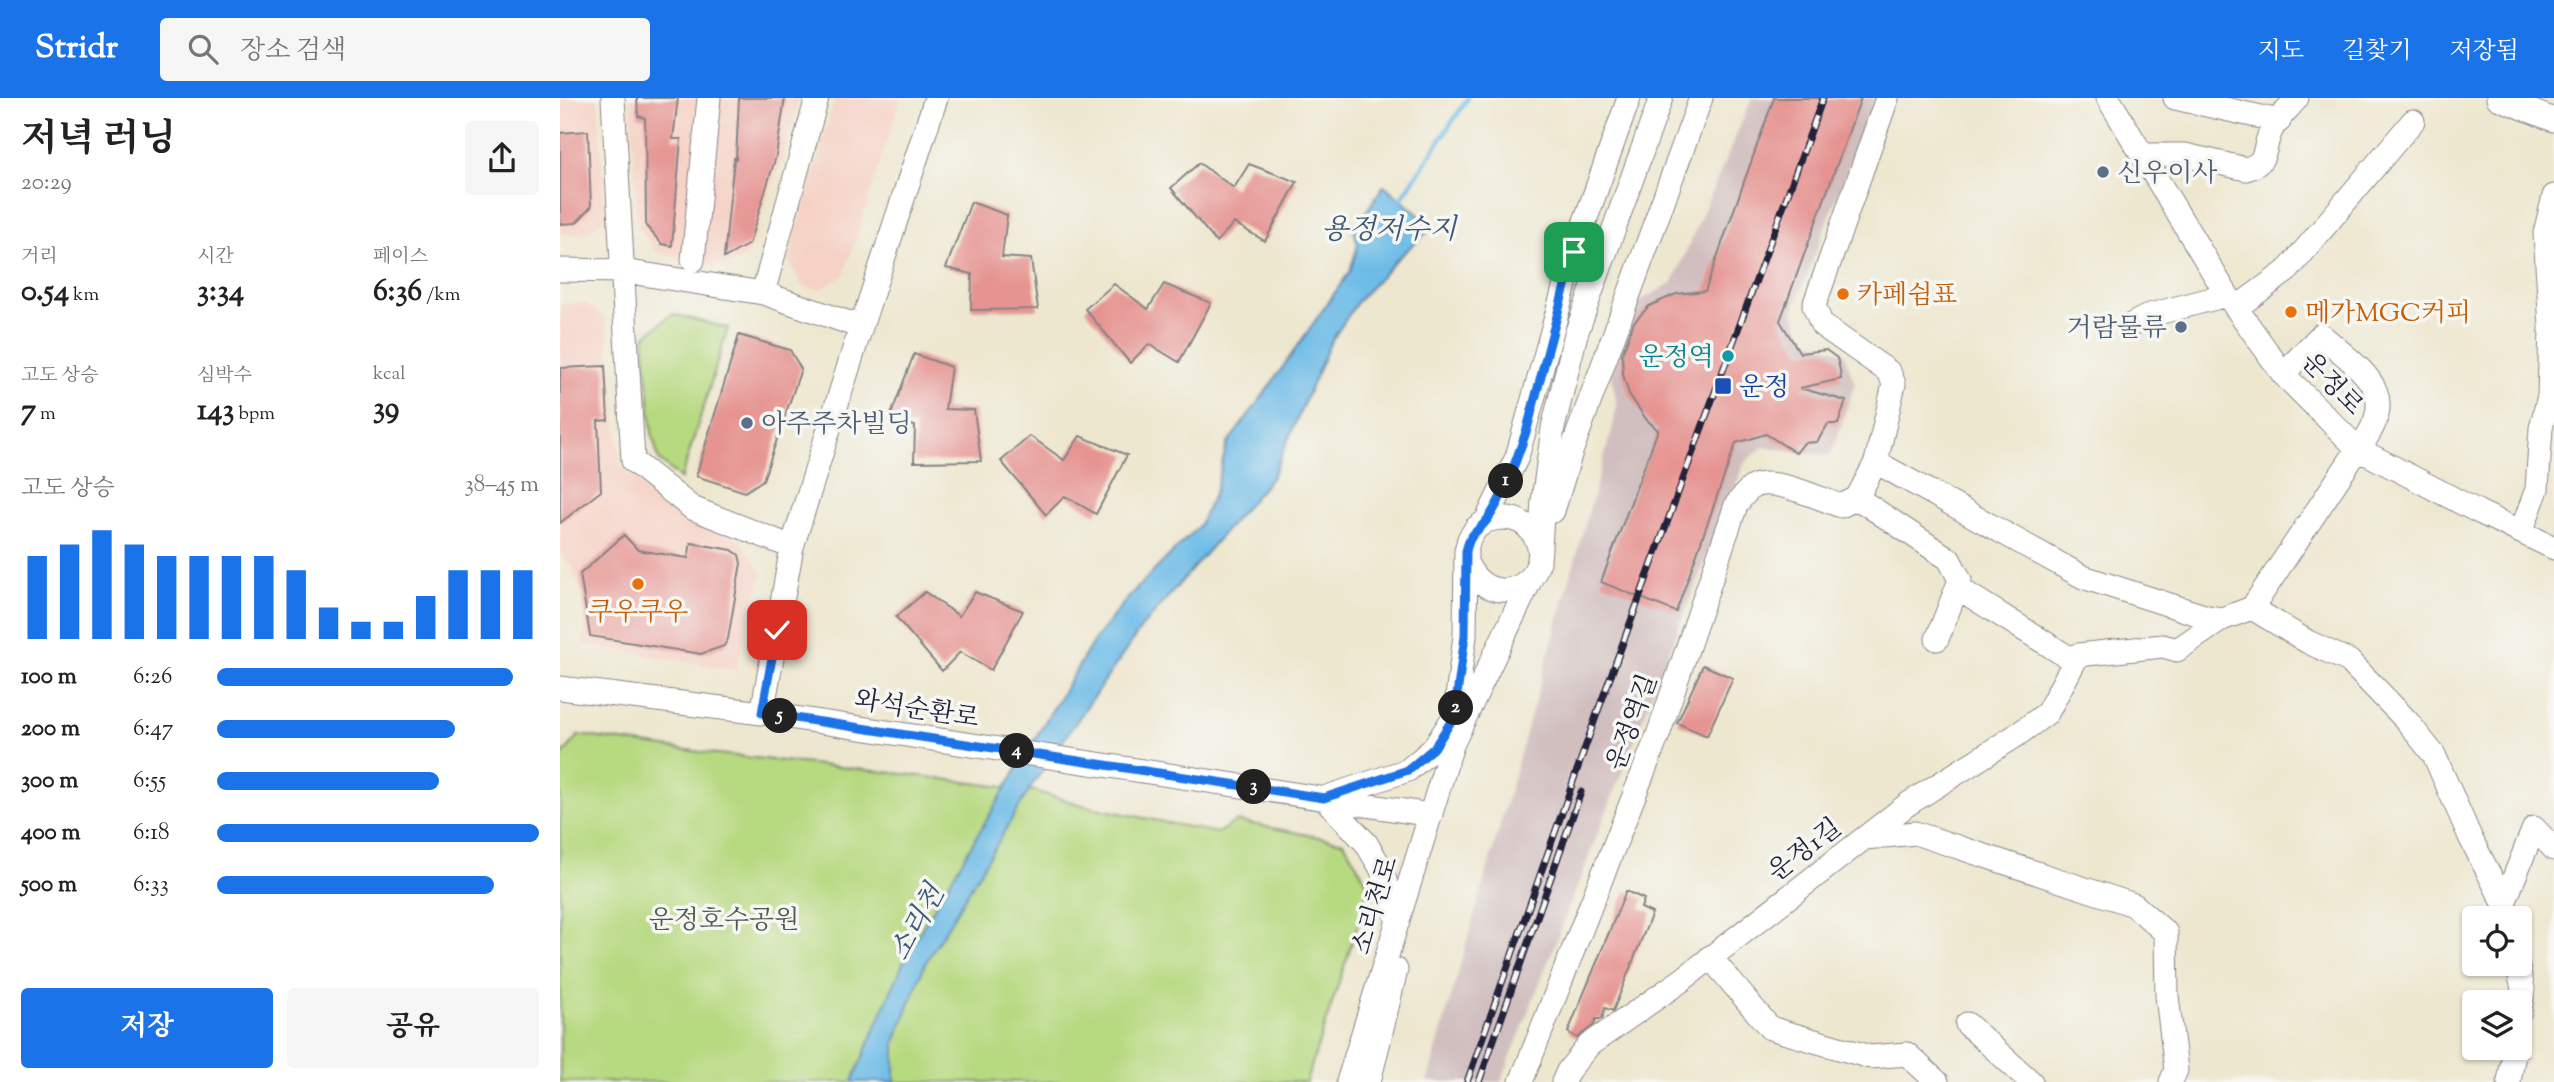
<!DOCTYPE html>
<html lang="ko">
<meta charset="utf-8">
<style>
:root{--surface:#fff;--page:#f6f6f6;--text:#222;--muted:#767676;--accent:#1a73e8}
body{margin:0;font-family:"Sorts Mill Goudy","Noto Serif KR",serif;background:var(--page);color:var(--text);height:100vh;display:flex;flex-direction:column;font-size:26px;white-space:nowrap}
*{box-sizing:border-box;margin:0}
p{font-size:23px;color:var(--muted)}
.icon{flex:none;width:38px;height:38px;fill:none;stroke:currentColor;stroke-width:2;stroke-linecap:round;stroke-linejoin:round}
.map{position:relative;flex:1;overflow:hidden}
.details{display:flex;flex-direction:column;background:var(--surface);width:560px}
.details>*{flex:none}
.tools{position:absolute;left:1902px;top:808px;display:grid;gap:14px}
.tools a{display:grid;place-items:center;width:70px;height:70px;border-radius:7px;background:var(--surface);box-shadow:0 2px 5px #0004;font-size:35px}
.pin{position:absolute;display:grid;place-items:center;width:60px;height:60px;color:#fff;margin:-30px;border-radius:14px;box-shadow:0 4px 10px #0006}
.km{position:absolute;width:35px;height:35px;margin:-18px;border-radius:50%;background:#222;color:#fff;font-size:19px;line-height:35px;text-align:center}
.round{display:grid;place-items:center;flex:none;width:74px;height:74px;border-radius:7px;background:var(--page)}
.summary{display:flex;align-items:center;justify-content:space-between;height:119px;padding:0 21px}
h1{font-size:38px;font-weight:700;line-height:52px}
.stats{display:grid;grid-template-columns:repeat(3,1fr);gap:10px;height:119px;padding:7px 21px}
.stats div{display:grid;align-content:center}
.stats b{font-size:30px;font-weight:700}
.stats small{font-size:19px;font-weight:400}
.stats p{font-size:19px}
.chart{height:196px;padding:14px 21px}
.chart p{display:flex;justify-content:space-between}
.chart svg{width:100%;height:126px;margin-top:7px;stroke:var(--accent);stroke-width:6}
.action{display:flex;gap:14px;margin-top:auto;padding:14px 21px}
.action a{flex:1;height:80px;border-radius:7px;background:var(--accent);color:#fff;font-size:28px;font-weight:700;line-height:80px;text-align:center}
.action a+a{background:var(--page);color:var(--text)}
ul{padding:0 21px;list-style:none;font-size:23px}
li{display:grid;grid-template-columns:112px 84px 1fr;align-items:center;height:52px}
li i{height:18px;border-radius:9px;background:var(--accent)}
header{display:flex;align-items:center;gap:42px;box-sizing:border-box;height:98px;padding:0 35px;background:var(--accent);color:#fff}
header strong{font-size:33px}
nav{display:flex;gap:38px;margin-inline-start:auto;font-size:24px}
.search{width:490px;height:63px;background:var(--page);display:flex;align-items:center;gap:18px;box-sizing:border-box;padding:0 24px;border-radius:7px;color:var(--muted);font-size:26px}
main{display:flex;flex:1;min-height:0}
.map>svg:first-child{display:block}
.built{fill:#f6d1c5}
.industrial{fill:#d1bfbf}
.green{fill:#b7d980;stroke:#6c7e5e;stroke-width:2}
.water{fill:#6dbbe7;stroke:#486e91;stroke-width:2}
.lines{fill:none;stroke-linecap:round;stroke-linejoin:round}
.stream{stroke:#6dbbe7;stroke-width:4.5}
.building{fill:#e69492}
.minor-casing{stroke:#888485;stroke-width:25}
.minor{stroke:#fff;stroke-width:23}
.rail-casing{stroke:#22223b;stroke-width:7}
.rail{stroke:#f6f6f2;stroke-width:4.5;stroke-dasharray:13;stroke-linecap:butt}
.route-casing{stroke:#fff;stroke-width:14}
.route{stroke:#1a73e8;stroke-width:9}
.service-dot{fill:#5c6f8a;stroke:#f6f6f2;stroke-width:2.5}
.food-dot{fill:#e8710a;stroke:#f6f6f2;stroke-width:2.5}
.culture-dot{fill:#0f9aa8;stroke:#f6f6f2;stroke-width:2.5}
.transit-dot{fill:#1a4fb4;stroke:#f6f6f2;stroke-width:2.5}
.labels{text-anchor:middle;stroke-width:7;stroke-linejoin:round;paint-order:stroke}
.service-label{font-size:26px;fill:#4e5e75;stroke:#f6f6f2;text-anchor:start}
.food-label{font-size:26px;fill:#c56008;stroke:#f6f6f2;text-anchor:start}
.culture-label{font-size:26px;fill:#0d838f;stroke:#f6f6f2;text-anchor:end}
.street-label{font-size:26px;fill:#22223b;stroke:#f6f6f2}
.transit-label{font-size:26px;fill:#164399;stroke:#f6f6f2;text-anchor:start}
.park-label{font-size:26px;fill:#4f5950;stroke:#f6f6f2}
.water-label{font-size:28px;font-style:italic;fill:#3c5877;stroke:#f6f6f2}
</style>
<header>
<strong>Stridr</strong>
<div class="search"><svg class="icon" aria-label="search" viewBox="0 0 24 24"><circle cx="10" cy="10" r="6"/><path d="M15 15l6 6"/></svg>장소 검색</div>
<nav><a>지도</a><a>길찾기</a><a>저장됨</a></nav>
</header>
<main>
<section class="details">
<div class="summary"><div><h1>저녁 러닝</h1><p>20:29</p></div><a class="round"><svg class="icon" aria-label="share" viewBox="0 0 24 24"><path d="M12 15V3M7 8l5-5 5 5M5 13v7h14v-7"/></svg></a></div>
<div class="stats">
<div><p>거리</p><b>0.54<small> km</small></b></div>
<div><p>시간</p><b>3:34</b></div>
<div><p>페이스</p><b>6:36<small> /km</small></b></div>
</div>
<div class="stats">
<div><p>고도 상승</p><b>7<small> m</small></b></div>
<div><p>심박수</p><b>143<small> bpm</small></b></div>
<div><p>kcal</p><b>39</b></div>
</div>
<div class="chart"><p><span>고도 상승</span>38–45 m</p>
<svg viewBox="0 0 160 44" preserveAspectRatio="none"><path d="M5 44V15M15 44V11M25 44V6M35 44V11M45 44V15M55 44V15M65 44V15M75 44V15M85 44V20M95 44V33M105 44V38M115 44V38M125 44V29M135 44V20M145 44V20M155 44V20"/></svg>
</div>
<ul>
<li><b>100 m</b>6:26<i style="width:92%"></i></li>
<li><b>200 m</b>6:47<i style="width:74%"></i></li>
<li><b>300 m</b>6:55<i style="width:69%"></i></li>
<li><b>400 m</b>6:18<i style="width:100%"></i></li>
<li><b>500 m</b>6:33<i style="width:86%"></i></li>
</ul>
<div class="action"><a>저장</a><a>공유</a></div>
</section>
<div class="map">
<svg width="1994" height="984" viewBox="0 0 1994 984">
<rect width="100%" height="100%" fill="#f6f6f2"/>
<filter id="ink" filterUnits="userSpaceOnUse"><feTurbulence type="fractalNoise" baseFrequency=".0143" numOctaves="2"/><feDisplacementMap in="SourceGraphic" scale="14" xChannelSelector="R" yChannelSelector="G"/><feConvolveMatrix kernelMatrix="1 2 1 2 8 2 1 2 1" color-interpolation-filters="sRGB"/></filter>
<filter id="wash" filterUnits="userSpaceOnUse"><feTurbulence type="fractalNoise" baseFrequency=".00686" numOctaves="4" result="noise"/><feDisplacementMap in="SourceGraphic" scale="28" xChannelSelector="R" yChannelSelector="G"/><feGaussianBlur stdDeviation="1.57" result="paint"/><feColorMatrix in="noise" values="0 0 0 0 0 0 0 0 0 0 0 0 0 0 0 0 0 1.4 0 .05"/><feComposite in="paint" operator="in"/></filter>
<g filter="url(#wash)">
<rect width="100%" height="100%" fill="#eee7cf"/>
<path class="built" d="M0 0H38L45 120 25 136H0Z
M70 0H239L223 57 188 157 165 169 95 153 78 128Z
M275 0H341L284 177 262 191 243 189 228 162Z
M26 205 46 220 61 369 120 418 180 442 202 474 176 572 21 546 25 532 24 500 11 467 0 456V206Z"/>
<path class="industrial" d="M1192 0H1315L1233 213 1245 241 1284 255 1295 286 1271 358 1203 349 1185 364 1133 492 941 984H867L1053 328 1057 307 1048 257 1077 205 1113 184Z"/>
<path class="green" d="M112 216 168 230 121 381 99 362 92 335 84 239Z
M19 637 148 655 353 677 474 693 526 708 657 735 677 723 784 744 810 790 746 984H0V660Z"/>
<path class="water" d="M824 87 873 129 837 161 798 203 770 245 712 379 582 529 471 689 365 866 335 944V984H292L344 863 362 830 534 542 571 496 639 428 655 394 667 346 699 303 790 173 798 147 794 132Z"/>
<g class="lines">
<path class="stream" d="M839 104 908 0"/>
</g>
<g id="blocks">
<path class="building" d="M77 0H118L113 41H121L112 148 102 146 86 128 85 20 78 18Z
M179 0H225L216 58 189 146 164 160 174 60 176 61Z
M1214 0H1301L1220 223 1240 255 1266 252 1277 260 1280 272 1281 281 1240 290 1286 303 1278 326H1268L1257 344 1244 345 1236 355 1206 336 1176 345 1116 514 1041 484 1098 332 1086 321 1069 296 1063 276 1062 256 1074 224 1089 208 1116 196 1145 193Z
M28 33 31 109 16 125 0 126V35Z
M639 65 674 90 689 66 737 84 705 143 674 125 656 144 611 90Z
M411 104 447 117 442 159 471 161 478 211 411 212 412 176 386 170Z
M554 186 588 211 604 186 651 205 619 264 589 246 570 265 525 211Z
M179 237 230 252 241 271 203 382 185 394 136 378Z
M354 256 391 269 385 311 414 312 421 363 354 364 355 328 329 322Z
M45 268 48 322 38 323 41 393 0 425V270Z
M470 338 504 362 520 338 567 357 536 416 505 398 486 417 441 363Z
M64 437 78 452 128 460 131 445 172 452 179 457 181 465 168 541 164 548 141 556 30 538 20 476Z
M365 494 399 518 415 494 463 513 431 572 400 554 382 573 336 519Z
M1143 567 1173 580 1147 638 1117 625Z
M1066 793 1084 801 1081 810 1092 815 1053 913 1045 910 1042 921H1036L1034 927 1017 940 1008 934Z"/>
</g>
</g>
<g filter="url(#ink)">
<use href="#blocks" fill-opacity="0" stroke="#888485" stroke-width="2"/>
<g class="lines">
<g class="minor-casing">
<path id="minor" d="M53 0 73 363 132 410 232 449
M1548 0 1667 197 1723 276 1798 351 1919 414 1994 450
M1615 0 1719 23
M1938 0 1994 22
M1583 57H1625L1686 71C1710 65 1702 48 1712 31 1718 20 1729 10 1737 0
M133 162 149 0
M0 172 63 173 203 195 301 229
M203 195 257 0
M1676 210 1728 172 1853 23
M1569 228 1590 217 1667 197
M1316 364 1523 479 1647 519 1662 521
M1297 400 1389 461 1400 482 1377 541
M993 413 1011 354 1141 0
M926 423C953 414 973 425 980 452
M1961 434 1977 391 1981 330 1989 298 1991 229 1985 135 1994 98
M907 466C921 495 952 502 974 476
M1398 490 1514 563
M1692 510 1748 544 1789 563 1847 623 1874 657 1911 741 1944 805 1948 821
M0 590 202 615 871 717
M202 615 232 449 301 229 376 0
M893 629 905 538 906 453 909 441 916 430 926 423 957 359 1014 154 1069 0
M767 699 848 672 874 650 893 620
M764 700 806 745 821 770 838 824
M1305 740 1355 735 1574 807 1606 835 1607 898 1616 972 1611 984
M1944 805 1974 730 1994 751
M1150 859 1210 930 1310 959 1347 956 1377 984
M1957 866 1963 891 1960 913
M1407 926 1471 984
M788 984 892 647 979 464 983 403 993 330 1016 236 1101 0
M809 984 836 872
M961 984 1098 637 1176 407C1180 402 1185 395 1191 390 1209 376 1260 401 1281 408L1297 400 1316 364 1334 286 1329 274 1262 227 1254 208 1327 0
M1003 984 1008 973 1029 947 1122 882 1348 706 1457 637 1487 615 1518 557 1603 548 1617 552 1662 521 1692 510 1798 351C1844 295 1803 274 1761 237L1723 276
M1949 984 1955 950"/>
</g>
<use href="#minor" class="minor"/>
<g class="rail-casing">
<path id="rail" d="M907 984 1039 610 1263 0
M919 984 1021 694"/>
</g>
<use href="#rail" class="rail"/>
</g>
</g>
<g class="lines" filter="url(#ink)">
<g class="route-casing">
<path id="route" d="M217 532 202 615 764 700 848 672 874 650 894 619 905 538 906 453C911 433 916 436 927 422 942 403 959 355 967 331L1014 154"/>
</g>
<use href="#route" class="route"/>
</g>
<g class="service-dot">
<circle cx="1543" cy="74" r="7"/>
<circle cx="1621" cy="229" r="7"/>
<circle cx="187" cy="325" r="7"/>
</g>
<g class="food-dot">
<circle cx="1283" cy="196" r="7"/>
<circle cx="1731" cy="214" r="7"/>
<circle cx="78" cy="486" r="7"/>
</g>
<circle class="culture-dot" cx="1168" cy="258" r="7"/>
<rect class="transit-dot" x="1154" y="279" width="18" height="18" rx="3.5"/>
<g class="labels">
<g class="service-label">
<text x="1557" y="83">신우이사</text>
<text x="1607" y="238" text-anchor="end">거람물류</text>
<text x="201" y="334">아주주차빌딩</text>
</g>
<g class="food-label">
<text x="1297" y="205">카페쉼표</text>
<text x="1745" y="223">메가MGC커피</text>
<text x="78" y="522" text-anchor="middle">쿠우쿠우</text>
</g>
<g class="culture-label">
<text x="1154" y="267">운정역</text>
</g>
<g class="street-label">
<text transform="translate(1773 285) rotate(46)" y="9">운정로</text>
<text transform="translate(357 610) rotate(9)" y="9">와석순환로</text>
<text transform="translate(1071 624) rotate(-70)" y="9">운정역길</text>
<text transform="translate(1244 751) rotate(-38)" y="9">운정1길</text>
<text transform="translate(814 807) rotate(-73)" y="9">소리천로</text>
</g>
<g class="transit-label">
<text x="1179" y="297">운정</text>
</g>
<g class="park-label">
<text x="164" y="830">운정호수공원</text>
</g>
<g class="water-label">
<text x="829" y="140">용정저수지</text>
<text transform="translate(356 824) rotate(-61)" y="10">소리천</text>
</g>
</g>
</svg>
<div class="tools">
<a><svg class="icon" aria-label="locate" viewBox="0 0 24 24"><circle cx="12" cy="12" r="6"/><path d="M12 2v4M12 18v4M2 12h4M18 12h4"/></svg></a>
<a><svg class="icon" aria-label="layers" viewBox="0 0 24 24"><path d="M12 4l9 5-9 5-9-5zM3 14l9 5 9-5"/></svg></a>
</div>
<div class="pin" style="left:1014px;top:154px;background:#1e9e55"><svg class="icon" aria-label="arrive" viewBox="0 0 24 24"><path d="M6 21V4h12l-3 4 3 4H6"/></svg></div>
<div class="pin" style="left:217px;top:532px;background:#d93025"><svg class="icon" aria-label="check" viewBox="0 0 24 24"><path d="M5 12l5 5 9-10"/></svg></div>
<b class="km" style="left:946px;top:383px">1</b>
<b class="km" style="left:896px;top:610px">2</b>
<b class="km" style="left:694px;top:689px">3</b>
<b class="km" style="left:457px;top:653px">4</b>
<b class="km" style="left:220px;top:618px">5</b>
</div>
</main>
